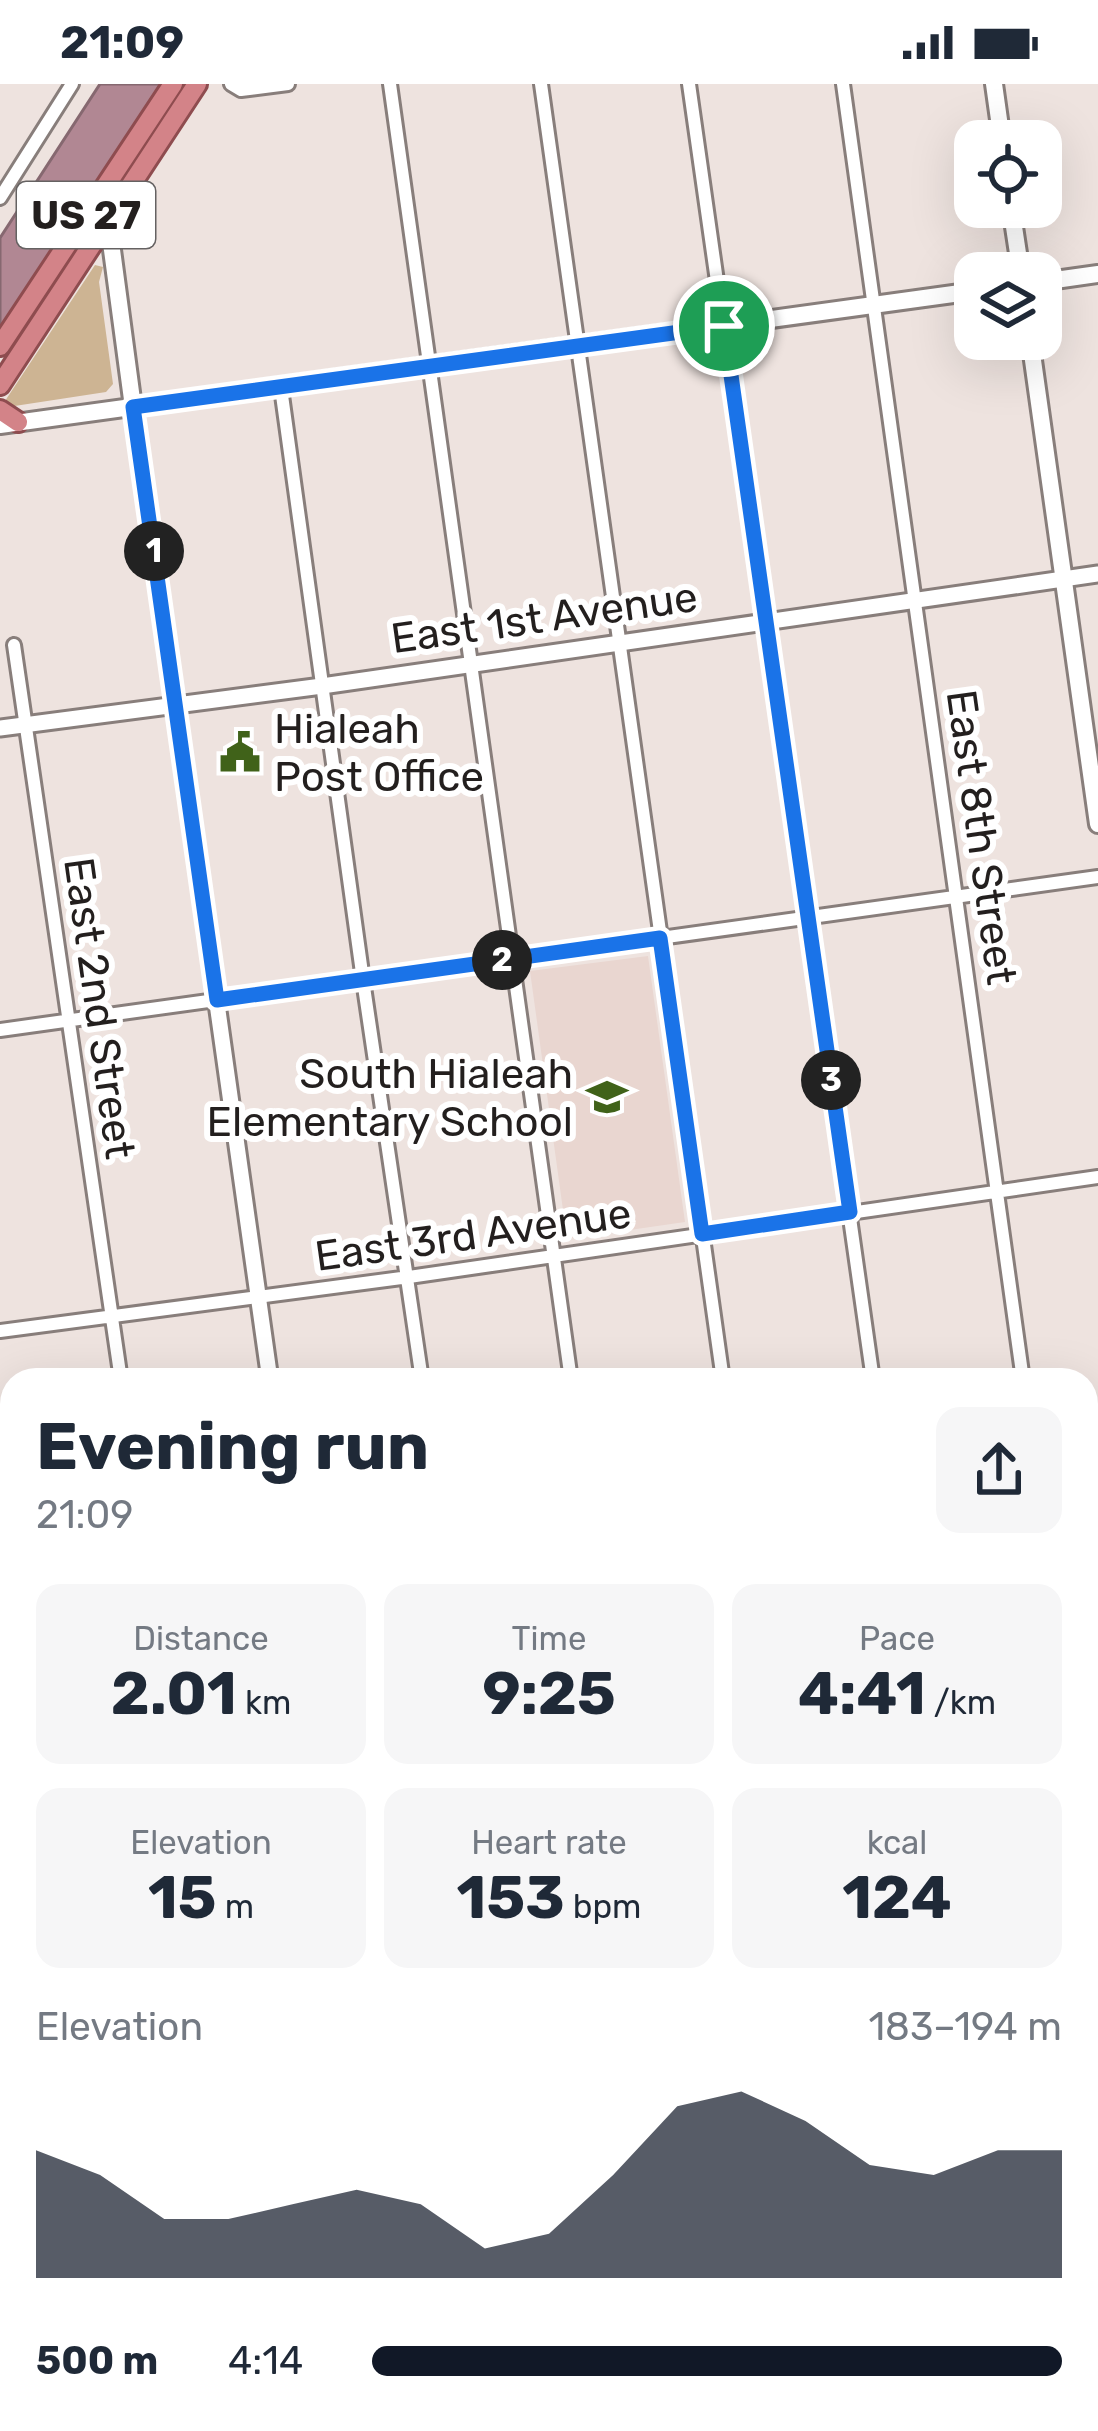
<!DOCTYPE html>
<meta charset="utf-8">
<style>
:root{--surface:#fff;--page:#f6f6f7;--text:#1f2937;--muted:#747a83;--accent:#111827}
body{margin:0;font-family:Rubik,sans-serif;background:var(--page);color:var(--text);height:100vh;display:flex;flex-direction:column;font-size:45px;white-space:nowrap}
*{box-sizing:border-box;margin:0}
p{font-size:39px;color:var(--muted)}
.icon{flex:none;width:66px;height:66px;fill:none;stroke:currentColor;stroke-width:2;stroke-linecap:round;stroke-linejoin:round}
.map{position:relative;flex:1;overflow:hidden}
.panel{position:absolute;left:0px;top:1284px;width:1098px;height:1065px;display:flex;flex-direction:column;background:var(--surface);border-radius:36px 36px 0 0;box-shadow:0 12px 48px #0002}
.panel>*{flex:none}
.tools{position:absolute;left:954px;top:36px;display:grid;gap:24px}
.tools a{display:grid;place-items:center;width:108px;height:108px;border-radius:24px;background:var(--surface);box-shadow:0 12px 48px #0002;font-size:60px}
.pin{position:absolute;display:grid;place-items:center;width:102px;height:102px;color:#fff;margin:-51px;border:6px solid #fff;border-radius:50%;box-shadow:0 3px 12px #0007}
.km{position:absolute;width:60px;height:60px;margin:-30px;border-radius:50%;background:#222;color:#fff;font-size:33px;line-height:60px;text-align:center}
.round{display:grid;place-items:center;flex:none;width:126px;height:126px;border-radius:24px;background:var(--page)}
.summary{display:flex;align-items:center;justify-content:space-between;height:204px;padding:0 36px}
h1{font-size:66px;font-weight:700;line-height:90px}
.metrics{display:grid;grid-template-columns:repeat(3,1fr);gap:18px;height:204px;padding:12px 36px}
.metrics div{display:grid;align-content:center;border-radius:24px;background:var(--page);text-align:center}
.metrics b{font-size:60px;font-weight:700}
.metrics small{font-size:33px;font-weight:400}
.metrics p{font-size:33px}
.chart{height:336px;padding:24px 36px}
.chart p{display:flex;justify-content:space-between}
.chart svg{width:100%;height:216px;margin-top:12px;fill:var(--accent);opacity:.7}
ul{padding:0 36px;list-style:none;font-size:39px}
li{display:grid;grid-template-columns:192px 144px 1fr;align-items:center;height:90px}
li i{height:30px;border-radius:15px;background:var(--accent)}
.status{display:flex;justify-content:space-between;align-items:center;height:84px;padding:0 60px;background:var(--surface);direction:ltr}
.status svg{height:33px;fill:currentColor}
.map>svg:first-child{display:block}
.built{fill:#e9d6d0}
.green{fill:#cdb493}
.water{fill:#b18793;stroke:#866870;stroke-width:3}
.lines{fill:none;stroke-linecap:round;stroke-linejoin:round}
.minor-casing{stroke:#887e7b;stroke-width:18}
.tertiary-casing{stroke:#887e7b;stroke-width:21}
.secondary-casing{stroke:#887e7b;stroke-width:22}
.trunk-casing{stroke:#8e4c4f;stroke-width:24}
.minor{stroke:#fff;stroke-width:12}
.tertiary{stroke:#fff;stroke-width:15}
.secondary{stroke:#fff;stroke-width:16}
.trunk{stroke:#d38388;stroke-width:18}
.route-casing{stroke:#fff;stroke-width:24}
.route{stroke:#1a73e8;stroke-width:15}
.labels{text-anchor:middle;stroke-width:12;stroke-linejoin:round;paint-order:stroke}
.shield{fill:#fff;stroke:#656262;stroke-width:3}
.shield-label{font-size:39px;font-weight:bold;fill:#231f1e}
.street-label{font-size:42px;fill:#231f1e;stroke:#fff}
.poi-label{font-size:42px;fill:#231f1e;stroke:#fff;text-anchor:start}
</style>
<div class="status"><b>21:09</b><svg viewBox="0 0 49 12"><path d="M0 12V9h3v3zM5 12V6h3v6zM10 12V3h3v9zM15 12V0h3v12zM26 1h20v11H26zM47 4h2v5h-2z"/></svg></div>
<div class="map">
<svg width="1098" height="2347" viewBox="0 0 1098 2347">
<rect width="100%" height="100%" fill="#eee3df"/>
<path class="built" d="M648 872 685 1138 567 1155 530 887Z
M1086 1746 1098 1829V1989L1086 1991Z"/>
<path class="green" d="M95 181 103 183 99 198 113 300 106 308 8 323 5 317Z"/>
<path class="water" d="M100 0H161L0 247V154Z"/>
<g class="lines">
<g class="minor-casing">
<path id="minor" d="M231 0 241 6 288 0
M390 0 571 1296
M541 0 723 1296
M689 0 873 1296
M843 0 1023 1296
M0 114 72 0
M281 304 363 896 422 1296
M14 561 121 1296
M0 946 1098 793
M0 1247 409 1193 1098 1093
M1086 1630 1098 1719
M0 1857 12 1855
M0 1891 12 1889
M1086 2310 1098 2308
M246 2337 248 2347
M366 2337 367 2347
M486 2337 488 2347
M606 2337 607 2347
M725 2337 727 2347
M955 2337 956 2347
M1069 2337 1071 2347
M837 2347 904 2337"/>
</g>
<g class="tertiary-casing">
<path id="tertiary" d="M133 323 270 1296
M0 644 322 602 1098 490
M1086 2006 1098 2004
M0 2163 12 2162"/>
</g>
<g class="secondary-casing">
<path id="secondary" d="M994 0 1002 57
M1011 123 1021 189
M108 136 133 323
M1041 198 1098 190
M1030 255 1098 740
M0 341 975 207
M1086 1398 1098 1396
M0 1500 12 1590
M109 2337 114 2347
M124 2337 126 2347"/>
</g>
<g class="trunk-casing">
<path id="trunk" d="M0 262 173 0
M0 301 197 0
M0 326 18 338"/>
</g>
<use href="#minor" class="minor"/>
<use href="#tertiary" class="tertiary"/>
<use href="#secondary" class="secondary"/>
<use href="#trunk" class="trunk"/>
</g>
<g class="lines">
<g class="route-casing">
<path id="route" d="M724 242 850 1128 702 1150 660 854 217 916 133 323Z"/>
</g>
<use href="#route" class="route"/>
</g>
<defs>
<g id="civic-bare" transform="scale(3.24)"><path d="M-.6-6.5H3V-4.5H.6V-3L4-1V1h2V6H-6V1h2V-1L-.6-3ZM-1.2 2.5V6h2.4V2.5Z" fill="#406219" stroke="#fff" stroke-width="2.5" paint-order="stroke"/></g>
<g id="school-bare" transform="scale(3.24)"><path d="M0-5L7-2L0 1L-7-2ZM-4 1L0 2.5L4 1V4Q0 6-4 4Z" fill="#406219" stroke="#fff" stroke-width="2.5" paint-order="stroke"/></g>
</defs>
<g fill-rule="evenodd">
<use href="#civic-bare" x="240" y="668"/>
<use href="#school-bare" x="607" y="1013"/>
</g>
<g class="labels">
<rect class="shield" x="17" y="98" width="138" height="66" rx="9"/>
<g class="shield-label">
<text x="86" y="145">US 27</text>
</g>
<g class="street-label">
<text transform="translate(544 533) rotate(-8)" y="15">East 1st Avenue</text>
<text transform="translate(982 753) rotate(82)" y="15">East 8th Street</text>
<text transform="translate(100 924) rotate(82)" y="15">East 2nd Street</text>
<text transform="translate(473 1150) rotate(-8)" y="15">East 3rd Avenue</text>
</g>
<g class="poi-label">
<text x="274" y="659">Hialeah<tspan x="274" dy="48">Post Office</tspan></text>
<text x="573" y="1004" text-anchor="end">South Hialeah<tspan x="573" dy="48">Elementary School</tspan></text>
</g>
</g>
</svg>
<div class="tools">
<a><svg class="icon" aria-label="locate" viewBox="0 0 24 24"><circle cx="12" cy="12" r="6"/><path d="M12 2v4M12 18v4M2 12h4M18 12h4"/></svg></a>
<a><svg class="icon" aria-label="layers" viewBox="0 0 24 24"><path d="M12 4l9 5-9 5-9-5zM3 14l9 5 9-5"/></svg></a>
</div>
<div class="pin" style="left:724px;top:242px;background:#1e9e55"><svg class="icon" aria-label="arrive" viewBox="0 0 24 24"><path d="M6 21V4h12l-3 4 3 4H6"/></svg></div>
<b class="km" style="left:154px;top:467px">1</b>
<b class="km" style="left:502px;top:876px">2</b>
<b class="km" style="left:831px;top:996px">3</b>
<section class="panel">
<div class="summary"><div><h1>Evening run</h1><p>21:09</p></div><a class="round"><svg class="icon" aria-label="share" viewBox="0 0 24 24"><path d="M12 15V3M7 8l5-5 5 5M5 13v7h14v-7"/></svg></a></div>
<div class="metrics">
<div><p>Distance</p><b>2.01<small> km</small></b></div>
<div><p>Time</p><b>9:25</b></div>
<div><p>Pace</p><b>4:41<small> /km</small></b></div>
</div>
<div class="metrics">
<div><p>Elevation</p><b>15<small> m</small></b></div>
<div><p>Heart rate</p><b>153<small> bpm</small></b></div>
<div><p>kcal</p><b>124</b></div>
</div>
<div class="chart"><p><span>Elevation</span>183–194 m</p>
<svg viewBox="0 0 160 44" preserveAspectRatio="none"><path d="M0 44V18L10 23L20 32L30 32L40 29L50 26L60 29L70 38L80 35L90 23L100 9L110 6L120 12L130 21L140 23L150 18L160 18V44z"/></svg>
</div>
<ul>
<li><b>500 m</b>4:14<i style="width:100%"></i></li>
</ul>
</section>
</div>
